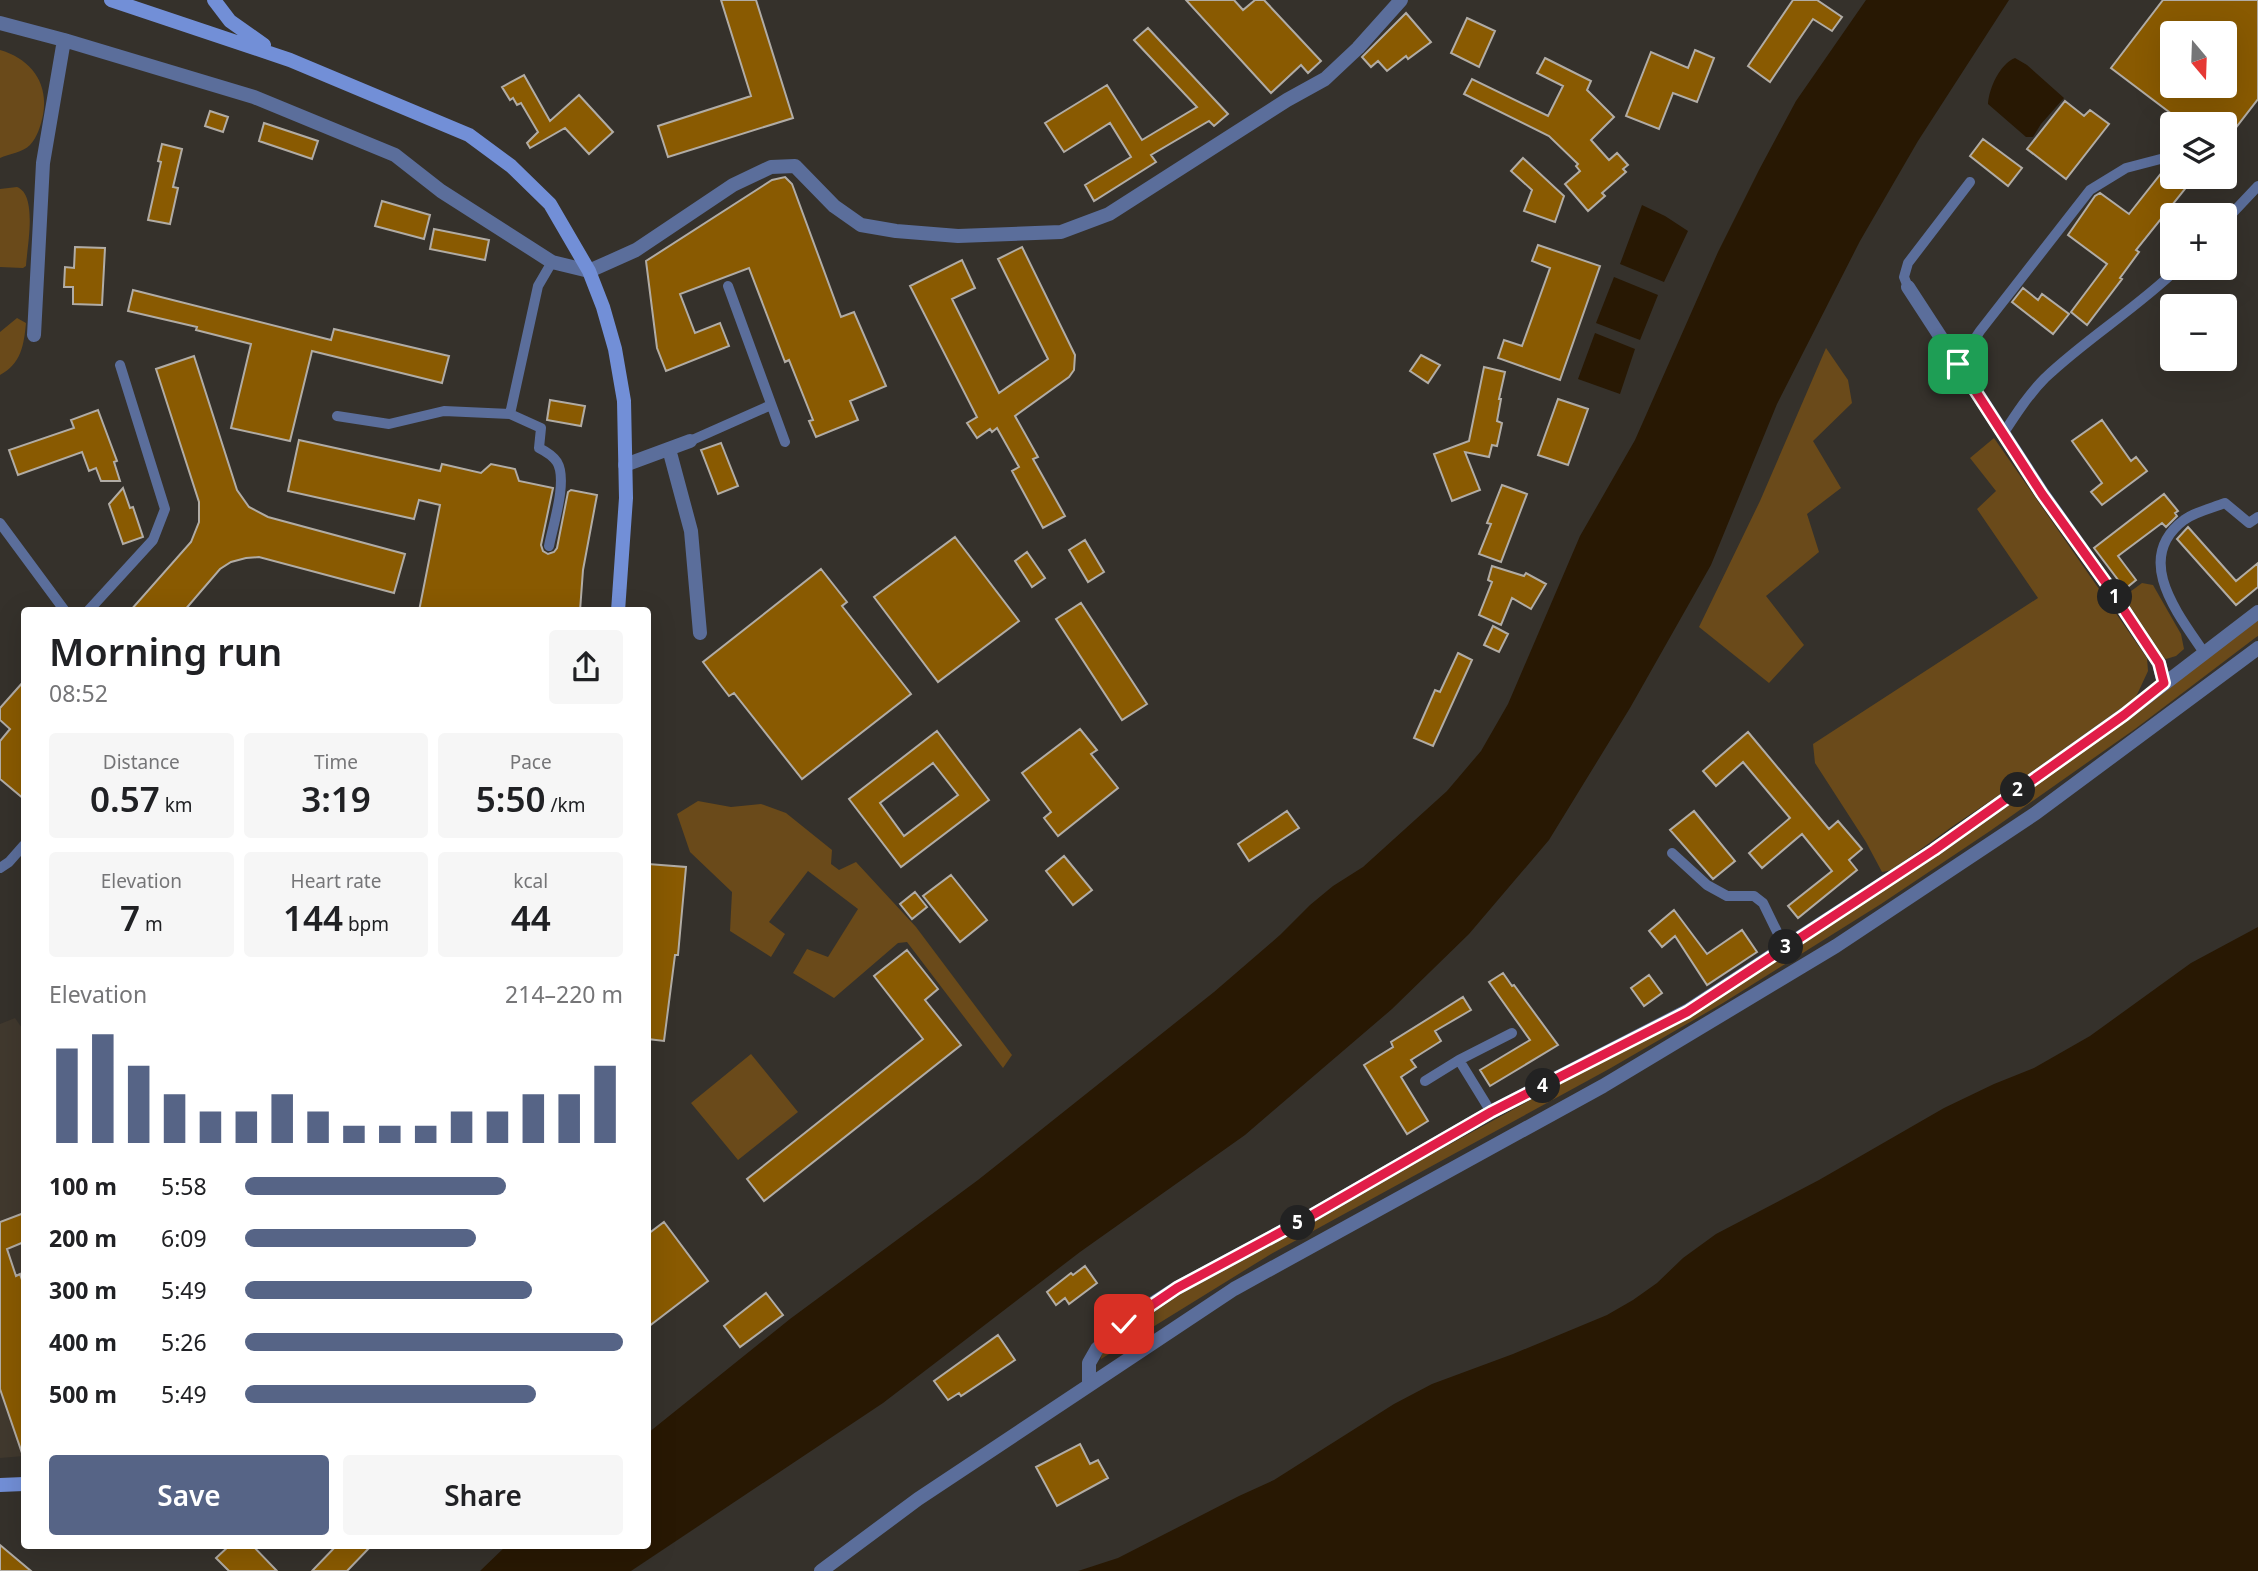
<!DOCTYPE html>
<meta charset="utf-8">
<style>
:root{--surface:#fff;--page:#f6f6f6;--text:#202124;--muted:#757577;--accent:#566486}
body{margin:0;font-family:"Noto Sans",sans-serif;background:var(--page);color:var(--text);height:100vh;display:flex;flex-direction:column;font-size:26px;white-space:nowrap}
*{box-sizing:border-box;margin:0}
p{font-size:23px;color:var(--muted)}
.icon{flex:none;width:38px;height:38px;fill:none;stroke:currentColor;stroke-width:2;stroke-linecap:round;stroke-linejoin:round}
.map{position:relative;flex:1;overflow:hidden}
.details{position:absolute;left:21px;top:607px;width:630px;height:942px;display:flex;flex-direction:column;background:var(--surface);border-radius:7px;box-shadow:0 7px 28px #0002}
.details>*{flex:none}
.needle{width:46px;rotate:161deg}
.controls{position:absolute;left:2160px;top:21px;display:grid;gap:14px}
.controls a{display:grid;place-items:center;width:77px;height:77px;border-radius:7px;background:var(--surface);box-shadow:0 7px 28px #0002;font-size:35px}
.pin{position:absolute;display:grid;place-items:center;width:60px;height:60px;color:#fff;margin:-30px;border-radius:14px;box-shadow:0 4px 10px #0006}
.km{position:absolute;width:35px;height:35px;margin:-18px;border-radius:50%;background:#222;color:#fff;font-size:19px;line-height:35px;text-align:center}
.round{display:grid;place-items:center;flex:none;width:74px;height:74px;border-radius:7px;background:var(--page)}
.summary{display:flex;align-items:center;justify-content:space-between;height:119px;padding:0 28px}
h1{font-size:38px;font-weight:600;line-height:52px}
.stats{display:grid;grid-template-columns:repeat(3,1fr);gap:10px;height:119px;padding:7px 28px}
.stats div{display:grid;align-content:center;border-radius:7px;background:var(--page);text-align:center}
.stats b{font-size:35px;font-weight:600}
.stats small{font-size:19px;font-weight:400}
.stats p{font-size:19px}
.chart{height:196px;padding:14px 28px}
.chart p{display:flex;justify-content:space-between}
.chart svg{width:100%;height:126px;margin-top:7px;stroke:var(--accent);stroke-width:6}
.cta{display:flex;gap:14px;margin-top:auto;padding:14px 28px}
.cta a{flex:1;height:80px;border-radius:7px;background:var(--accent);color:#fff;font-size:28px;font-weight:600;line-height:80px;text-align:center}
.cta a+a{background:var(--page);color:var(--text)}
ul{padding:0 28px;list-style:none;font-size:23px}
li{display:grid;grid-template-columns:112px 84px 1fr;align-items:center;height:52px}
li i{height:18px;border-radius:9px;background:var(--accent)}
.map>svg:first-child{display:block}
.built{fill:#41392e}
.green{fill:#6a4a1a}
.water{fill:#281803}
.building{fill:#895a01;stroke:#b1aca5;stroke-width:2;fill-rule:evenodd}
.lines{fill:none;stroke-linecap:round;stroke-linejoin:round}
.service{stroke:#5b6e9b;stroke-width:10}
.minor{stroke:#5b6e9b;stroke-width:14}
.tertiary{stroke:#5b6e9b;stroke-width:14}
.secondary{stroke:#728fd7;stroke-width:14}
.route-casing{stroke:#fff;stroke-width:14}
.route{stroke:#e11d48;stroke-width:9}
</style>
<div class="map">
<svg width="2258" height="1571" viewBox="0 0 2258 1571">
<rect width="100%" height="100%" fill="#35312b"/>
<path class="built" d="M15 1018 24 1031V1456L0 1458V1024Z"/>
<path class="green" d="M0 50C31 59 49 83 43 115 41 125 37 138 30 145 23 152 9 154 0 158Z
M17 187C38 195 27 247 26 266L23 268 0 267V189Z
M17 318 26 323C24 345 21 364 0 375V332Z
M1826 348 1848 380 1852 403 1813 441 1841 488 1807 514 1819 552 1766 596 1804 645 1769 683 1699 627 1760 501Z
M1994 438 2147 658 2148 671 2135 699 2099 728 1953 826 1892 870 1882 872 1866 842 1815 763 1813 744 2038 598 1977 509 1996 491 1970 458Z
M2142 583 2153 585 2181 634 2184 649 2176 656 2166 659 2153 650 2123 597Z
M2258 614V636L2255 638 2135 729 1990 831 1881 904 1723 1003 1609 1069 1271 1254 1101 1359 1103 1347 1213 1272 1286 1234 1669 1024 1786 952Z
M698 801 731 807 761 804 786 813 832 850 831 864 839 870 856 862 916 927 1012 1055 1003 1068 907 942 898 943 834 998 793 973 807 949 828 957 858 909 808 871 769 922 785 934 771 957 730 931 732 892 690 852 677 814Z
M751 1054 798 1112 738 1160 691 1103Z"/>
<path class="water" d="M1866 0H2009L1918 141 1860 241 1777 404 1711 565 1630 708 1549 840 1469 934 1392 1009 1245 1135 1080 1252 883 1403 631 1571H480L507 1545H648V1433L790 1319 978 1180 1214 992 1280 935 1310 905 1333 886 1363 867 1447 791 1481 751 1508 704 1580 536 1635 440 1718 252 1759 170 1796 101Z
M2015 58 2027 65 2064 98 2041 124 2033 137H2026L1988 104C1989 88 2000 64 2015 58Z
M1642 205 1665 216 1688 231 1664 282 1620 264Z
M1614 277 1658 295 1640 340 1596 323Z
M1595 333 1635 349 1620 394 1578 379Z
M2258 927V1571H1078L1118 1558 1239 1496 1274 1480 1394 1404 1432 1384 1513 1354 1607 1315 1633 1300 1657 1283 1683 1258 1716 1234 1819 1180 1944 1108 1994 1084 2034 1068 2090 1036 2191 963Z"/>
<path class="building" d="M721 0H756L793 118 668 157 658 126 751 96Z
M1186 0H1234L1243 10 1255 0H1264L1321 61 1308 73 1301 65 1271 93Z
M1793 0H1817L1842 17 1832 31 1813 19 1770 82 1748 66Z
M2163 0H2258V99L2224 143V124H2185L2111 68ZM2172 33H2224V86H2172Z
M1406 13 1431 42 1408 59 1406 56 1387 71 1378 61 1371 67 1362 57Z
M1467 18 1495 31 1479 67 1451 53Z
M1148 28 1228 114 1214 126 1209 121 1151 155 1156 162 1094 201 1085 185 1131 157 1110 123 1064 152 1045 123 1107 85 1142 140 1197 107 1134 40Z
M1695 50 1714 58 1697 102 1673 93 1659 129 1626 116 1651 52 1688 68Z
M1545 58 1591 81 1587 90 1614 117 1591 140 1609 160 1617 153 1628 165 1623 169 1626 172 1602 193 1605 196 1588 211 1565 184 1580 171 1576 166 1578 164 1549 136 1464 94 1472 79 1548 116 1563 86 1537 73Z
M524 75 550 121 579 95 613 132 589 154 565 128 530 148 527 143 538 132 521 103 517 105 513 98 510 100 502 87Z
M2065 101 2084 116 2090 110 2109 124 2066 179 2027 149Z
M210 111 228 117 223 132 205 126Z
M264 123 318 141 312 159 259 141Z
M1983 139 2022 168 2008 186 1970 156Z
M162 144 182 149 173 187 178 188 170 224 148 220 161 162 158 161Z
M1523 158 1564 196 1555 222 1524 211 1532 190 1511 171Z
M2163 171 2185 189 2136 250 2139 252 2120 278 2122 279 2087 325 2071 312 2107 264 2068 235 2095 196 2100 193 2129 214Z
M785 177 792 184 841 317 854 312 886 386 850 401 858 420 816 437 809 421 813 420 789 360 785 362 749 268 680 294 695 333 720 323 729 346 666 371 657 348 646 261 772 180Z
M382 201 430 215 424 239 375 226Z
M434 229 489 240 485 260 430 249Z
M1538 245 1600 266 1560 380 1498 358 1504 340 1522 346 1550 268 1532 261Z
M75 247 105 248 102 305 73 304V287H64L65 267 74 268Z
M1022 247 1075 355 1074 370 1069 377 1015 416 1038 457 1033 459 1065 516 1043 528 1012 471 1019 467 997 428 992 432 990 429 977 438 967 423 977 417 910 286 962 260 975 288 952 299 999 393 1048 359 998 259Z
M2023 288 2038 300 2042 294 2069 314 2053 334 2012 302Z
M133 290 331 340 334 329 449 356 442 383 312 351 290 441 231 428 251 344 196 330 197 327 128 311Z
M1421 355 1440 365 1428 383 1410 371Z
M194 356 237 490 249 507 268 517 405 554 394 593 259 557 246 558 231 562 220 569 184 611H130L191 542 199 522V502L156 369Z
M1484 367 1505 372 1499 399H1501L1497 421 1502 423 1497 446 1492 445 1489 457 1465 452 1480 490 1452 501 1434 454 1469 441Z
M1558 399 1588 409 1568 465 1538 455Z
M550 400 585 406 581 426 547 420Z
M98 410 117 461 114 462 120 481H101L96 468 89 471 82 452 18 475 9 450 74 428 71 420Z
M2102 420 2131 461 2136 457 2147 471 2102 505 2091 492 2102 483 2072 441Z
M299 440 440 471 442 464 481 473 491 464 515 469 519 481 553 488 541 545 543 551 548 554 554 552 557 548 568 492 571 490 597 495 583 570 580 611H419L440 505 419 500 414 519 288 491Z
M721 443 738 486 718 494 701 450Z
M1502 485 1527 494 1501 562 1479 554 1491 524 1487 523Z
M123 488 130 508 133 507 143 537 123 544 109 504Z
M2164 494 2178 511 2175 513 2177 516 2166 527 2162 523 2118 556 2136 580 2125 589 2094 548Z
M2188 527 2236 581 2258 563V587L2236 605 2177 539Z
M955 537 1019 621 938 682 874 597Z
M1085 540 1104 572 1088 582 1069 550Z
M1027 552 1045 578 1032 587 1015 561Z
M1492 566 1524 576 1526 573 1546 584 1531 609 1512 598 1501 625 1479 615 1492 582 1488 580Z
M821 569 847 602 842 606 911 694 802 779 734 693 729 696 703 662Z
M1081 603 1147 704 1122 720 1056 619Z
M1493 626 1508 634 1499 652 1484 645Z
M1458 653 1472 660 1433 746 1414 738 1435 690 1440 692Z
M24 681V799L0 779V741L10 729 0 720V708Z
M1080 729 1097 750 1091 754 1118 788 1058 836 1044 818 1051 812 1022 773Z
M937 731 989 800 901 867 849 799ZM933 763 958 795 904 836 880 803Z
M1748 732 1829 829 1838 821 1862 849 1849 860 1857 870 1798 918 1788 906 1832 871 1802 834 1762 868 1749 853 1790 818 1743 762 1716 786 1703 771Z
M1287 811 1299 828 1249 861 1238 844Z
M1694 811 1735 861 1713 879 1670 830Z
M1064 856 1092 890 1073 905 1046 871Z
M648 864 686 867 678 955H675L664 1041 648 1039Z
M951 875 987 920 960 942 923 896Z
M915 892 927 907 912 919 900 904Z
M1674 910 1707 954 1742 930 1757 952 1707 985 1675 936 1662 947 1649 931Z
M907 950 938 989 925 1000 961 1045 764 1201 747 1179 923 1039 874 976Z
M1503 973 1512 986 1514 985 1558 1045 1490 1086 1480 1070 1530 1040 1489 982Z
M1649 975 1662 993 1644 1006 1631 988Z
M1463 997 1471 1010 1435 1031 1441 1041 1411 1060 1416 1067 1401 1077 1428 1121 1407 1134 1364 1065 1393 1047 1391 1042Z
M24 1213V1242L7 1249 16 1276 20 1274 24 1286V1453H22L0 1389V1222Z
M664 1222 708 1281 648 1327V1234Z
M1085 1266 1097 1283 1069 1304 1065 1298 1056 1305 1047 1292 1071 1273 1073 1275Z
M766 1293 783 1315 740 1347 724 1326Z
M998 1335 1015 1360 961 1396 959 1393 948 1400 934 1381Z
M1080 1444 1090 1464 1098 1460 1108 1478 1057 1506 1036 1467Z
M0 1545 31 1571H0Z
M230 1545H252L277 1571H229L216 1558Z
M337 1545H372L347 1571H312Z"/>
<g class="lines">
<path class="service" d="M2224 222 2258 186
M728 286 785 442
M1908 287 1904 277 1908 263 1970 182
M1958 364 1980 331 2090 190 2126 168 2172 156
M510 414 538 286 552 262
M337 416 389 424 444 411 510 414 541 428 539 448C545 451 553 456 557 462 568 480 553 525 549 546
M2003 434C2016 414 2029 394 2045 378 2087 338 2137 308 2178 268
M690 441 771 405
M0 523 65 611
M88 611 153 540 165 509 120 365
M2205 654C2179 615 2132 559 2184 520 2194 512 2212 508 2225 503L2249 523 2258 517
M1672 853 1707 885 1727 896H1754L1763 903 1785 948
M0 868 9 862 24 845
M1459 1060 1491 1112
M1425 1081 1459 1060 1512 1033"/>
<path class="minor" d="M0 23 64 40 254 97 395 155 441 191 552 262 589 271 636 250 733 185 771 167 795 166 834 206 861 225 896 231 958 236 1061 232 1109 214 1287 100 1325 79 1358 48 1401 0
M1908 287 2042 493 2106 583 2159 663 2164 683
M34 335 43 163 64 40
M669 449 691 531 700 633
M625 465 690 441
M1089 1384V1363L1097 1349 1124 1324 1141 1311 1177 1288 1309 1217 1491 1112 1687 1011 1934 850 2125 714 2258 612"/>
<path class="tertiary" d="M821 1571 918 1499 1234 1289 1603 1086 1836 946 2036 813 2258 648"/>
<path class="secondary" d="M111 0 290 60 469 135 511 166 550 204 589 271 603 307 615 349 624 401 626 498 618 611
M214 0 230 21 264 45
M0 1485 24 1484"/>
</g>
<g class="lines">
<g class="route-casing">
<path id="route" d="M1124 1324 1177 1288 1309 1217 1491 1112 1687 1012 1934 850 2124 715 2164 683 2159 663 2106 583 2042 494 1958 364"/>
</g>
<use href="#route" class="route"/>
</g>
</svg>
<div class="controls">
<a><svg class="needle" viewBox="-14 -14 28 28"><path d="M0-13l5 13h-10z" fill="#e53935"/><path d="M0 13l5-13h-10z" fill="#757577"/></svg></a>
<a><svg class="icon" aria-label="layers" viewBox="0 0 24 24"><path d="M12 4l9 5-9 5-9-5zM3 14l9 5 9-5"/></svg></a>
<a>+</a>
<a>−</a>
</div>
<div class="pin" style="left:1958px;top:364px;background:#1e9e55"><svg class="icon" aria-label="arrive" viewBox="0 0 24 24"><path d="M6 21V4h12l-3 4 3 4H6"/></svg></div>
<div class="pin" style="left:1124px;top:1324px;background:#d93025"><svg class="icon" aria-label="check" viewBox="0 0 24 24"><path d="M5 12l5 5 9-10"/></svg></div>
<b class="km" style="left:2115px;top:597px">1</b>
<b class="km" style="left:2018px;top:790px">2</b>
<b class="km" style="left:1786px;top:947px">3</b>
<b class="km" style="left:1543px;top:1086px">4</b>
<b class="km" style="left:1298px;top:1223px">5</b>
<section class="details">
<div class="summary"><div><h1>Morning run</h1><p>08:52</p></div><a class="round"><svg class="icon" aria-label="share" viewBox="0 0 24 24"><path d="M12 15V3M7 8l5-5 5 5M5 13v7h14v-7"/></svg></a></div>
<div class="stats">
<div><p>Distance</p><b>0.57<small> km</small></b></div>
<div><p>Time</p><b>3:19</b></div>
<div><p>Pace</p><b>5:50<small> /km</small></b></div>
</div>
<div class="stats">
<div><p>Elevation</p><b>7<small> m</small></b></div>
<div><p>Heart rate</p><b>144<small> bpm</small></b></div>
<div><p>kcal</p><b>44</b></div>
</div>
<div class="chart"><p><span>Elevation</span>214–220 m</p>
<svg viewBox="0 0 160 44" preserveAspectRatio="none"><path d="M5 44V11M15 44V6M25 44V17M35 44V27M45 44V33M55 44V33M65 44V27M75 44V33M85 44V38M95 44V38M105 44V38M115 44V33M125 44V33M135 44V27M145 44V27M155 44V17"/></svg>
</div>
<ul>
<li><b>100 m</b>5:58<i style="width:69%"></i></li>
<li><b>200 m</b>6:09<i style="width:61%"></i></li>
<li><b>300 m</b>5:49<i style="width:76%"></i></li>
<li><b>400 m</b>5:26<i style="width:100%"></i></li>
<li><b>500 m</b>5:49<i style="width:77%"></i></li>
</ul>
<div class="cta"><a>Save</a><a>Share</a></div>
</section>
</div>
